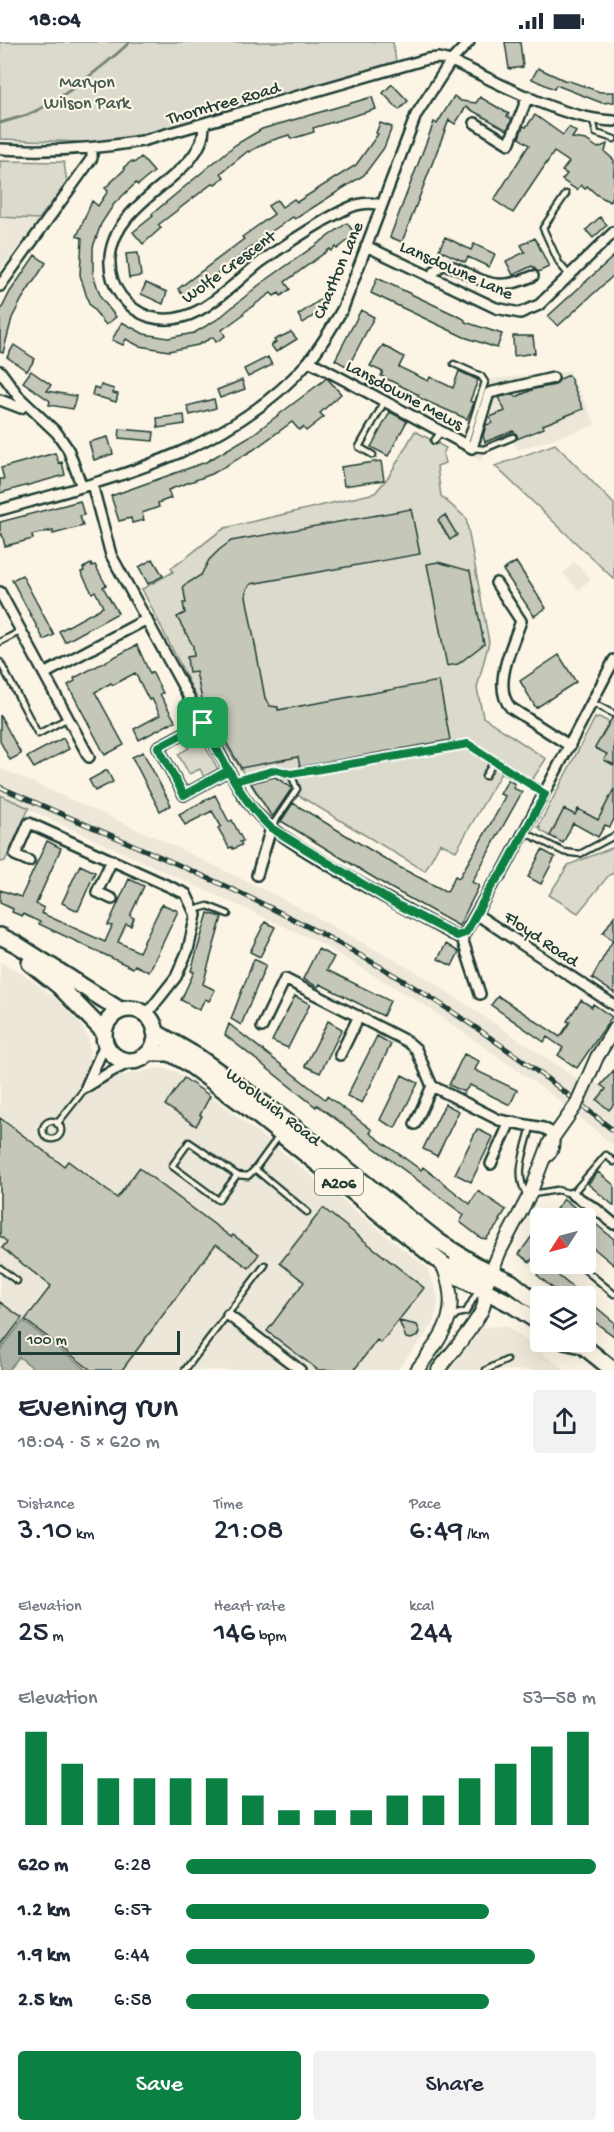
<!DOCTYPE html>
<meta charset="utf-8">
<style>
:root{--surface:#fff;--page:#f2f2f3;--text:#1f2937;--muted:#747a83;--accent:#0b8043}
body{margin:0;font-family:"Gochi Hand",sans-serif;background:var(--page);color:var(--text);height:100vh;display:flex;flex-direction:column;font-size:22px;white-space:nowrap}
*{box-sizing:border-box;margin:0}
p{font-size:20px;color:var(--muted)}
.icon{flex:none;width:33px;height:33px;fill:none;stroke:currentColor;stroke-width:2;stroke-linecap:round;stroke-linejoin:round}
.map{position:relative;height:1328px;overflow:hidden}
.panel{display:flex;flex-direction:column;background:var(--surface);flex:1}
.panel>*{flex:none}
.needle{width:39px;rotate:234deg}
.buttons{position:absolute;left:530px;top:1166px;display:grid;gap:12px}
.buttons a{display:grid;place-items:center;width:66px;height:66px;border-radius:6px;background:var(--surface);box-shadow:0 6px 24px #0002;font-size:30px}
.scale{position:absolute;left:18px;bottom:15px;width:162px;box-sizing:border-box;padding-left:6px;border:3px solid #1f3d34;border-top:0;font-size:16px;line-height:21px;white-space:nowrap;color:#1f3d34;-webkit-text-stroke:4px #fcf5e5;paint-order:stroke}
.pin{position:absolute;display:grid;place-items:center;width:51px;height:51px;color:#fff;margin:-26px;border-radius:12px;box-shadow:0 3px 9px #0006}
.round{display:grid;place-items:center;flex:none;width:63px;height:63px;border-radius:6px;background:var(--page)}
.overview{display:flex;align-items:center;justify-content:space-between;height:102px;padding:0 18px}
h1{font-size:33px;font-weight:600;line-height:45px}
.figures{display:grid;grid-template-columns:repeat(3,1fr);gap:9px;height:102px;padding:6px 18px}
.figures div{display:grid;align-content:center}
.figures b{font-size:30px;font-weight:600}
.figures small{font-size:16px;font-weight:400}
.figures p{font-size:16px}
.chart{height:168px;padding:12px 18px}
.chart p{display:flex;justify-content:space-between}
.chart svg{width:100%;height:108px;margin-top:6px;stroke:var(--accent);stroke-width:6}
.action{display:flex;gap:12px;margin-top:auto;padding:12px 18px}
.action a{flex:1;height:69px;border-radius:6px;background:var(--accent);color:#fff;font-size:24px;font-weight:600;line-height:69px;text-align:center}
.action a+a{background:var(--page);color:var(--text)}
ul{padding:0 18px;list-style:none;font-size:20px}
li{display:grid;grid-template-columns:96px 72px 1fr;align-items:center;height:45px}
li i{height:15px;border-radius:8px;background:var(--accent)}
.status{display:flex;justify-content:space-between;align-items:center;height:42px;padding:0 30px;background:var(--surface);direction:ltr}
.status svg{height:16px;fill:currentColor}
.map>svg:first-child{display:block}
.built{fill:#ece7d8}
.green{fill:#dcdacc;stroke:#7e8c80;stroke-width:1.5}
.water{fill:#aeb3a7;stroke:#758479;stroke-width:1.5}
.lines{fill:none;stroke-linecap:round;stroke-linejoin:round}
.stream{stroke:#758479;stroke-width:3}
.building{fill:#c5c7b9;stroke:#1f3d34;stroke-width:1.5}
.service-casing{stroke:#1f3d34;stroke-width:9}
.minor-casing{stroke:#1f3d34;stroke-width:14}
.tertiary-casing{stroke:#1f3d34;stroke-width:16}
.primary-casing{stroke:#1f3d34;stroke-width:20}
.service{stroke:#fcf5e5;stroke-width:4.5}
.minor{stroke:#fcf5e5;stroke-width:9}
.tertiary{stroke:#fcf5e5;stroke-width:12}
.primary{stroke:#fcf5e5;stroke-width:15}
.rail-casing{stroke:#1f3d34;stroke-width:5}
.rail{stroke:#fcf5e5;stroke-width:3;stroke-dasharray:9;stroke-linecap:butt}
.tertiary-bridge-casing{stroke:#1f3d34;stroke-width:16;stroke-linecap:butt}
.tertiary-bridge{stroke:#fcf5e5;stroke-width:12}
.route-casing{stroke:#fff;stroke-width:12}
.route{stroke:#0b8043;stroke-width:8}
.labels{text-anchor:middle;stroke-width:4.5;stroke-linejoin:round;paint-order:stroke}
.shield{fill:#fcf5e5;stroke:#617469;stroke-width:1.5}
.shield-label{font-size:16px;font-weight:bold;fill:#1f3d34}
.park-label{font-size:18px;fill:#455c52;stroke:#fcf5e5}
.street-label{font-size:18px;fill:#1f3d34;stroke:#fcf5e5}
</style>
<div class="status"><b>18:04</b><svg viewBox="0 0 49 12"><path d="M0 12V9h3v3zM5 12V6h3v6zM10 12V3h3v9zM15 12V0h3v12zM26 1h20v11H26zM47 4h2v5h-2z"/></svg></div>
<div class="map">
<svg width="614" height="1328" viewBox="0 0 614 1328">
<rect width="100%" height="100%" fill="#fcf5e5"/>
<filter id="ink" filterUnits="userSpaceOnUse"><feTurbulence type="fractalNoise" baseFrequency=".0167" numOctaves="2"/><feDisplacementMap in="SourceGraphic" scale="12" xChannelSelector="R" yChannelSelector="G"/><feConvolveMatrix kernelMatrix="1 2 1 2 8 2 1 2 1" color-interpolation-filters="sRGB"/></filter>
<g filter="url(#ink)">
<path class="built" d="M0 119 64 120 67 141 0 229Z
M569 329 596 383 518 408 513 400 485 411 480 419 466 411 491 337Z
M574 520 591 536 579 548 563 532Z
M0 726 155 795 283 857 425 935 573 1034 601 1043 614 1053V1104L551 1052 427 965 318 900 0 754Z
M0 920 18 929 55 956 79 980 88 995 90 1007 88 1022 106 1037 160 1026 175 1029 213 1055 427 1226 437 1251 438 1261 433 1283 397 1328H0Z
M507 1284 565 1328H450L483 1285Z"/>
<path class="green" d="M0 0H393L396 20 172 86 108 101 0 97Z
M0 119 64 120 67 141 39 177 0 175Z
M415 389 446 406 443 412 445 421 437 424 441 454 466 476 489 600 477 646 483 675 546 717 528 744 501 731 456 809 440 801 425 829 298 753 280 781 272 775 205 672 142 547 173 530 171 526C191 514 206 498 225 486L375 451 389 434Z
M555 402 614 462V537L495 424Z
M599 675 609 680 596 706 607 712 604 718 614 723V747L598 778 579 768 575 773 550 794 540 788 541 786 538 785 595 676 597 677Z
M196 688 219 729 205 737 200 727 189 732 178 712 189 706 183 696Z
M0 753 29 766 5 819 0 820Z
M614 805V831L609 833 578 871 549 853 568 823Z"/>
<path class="water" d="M23 1279 87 1328H36L19 1315 8 1328H0V1308Z"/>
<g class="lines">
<path class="stream" d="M0 81C9 78 18 76 27 73 60 59 103 25 130 0"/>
</g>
<path class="building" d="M505 0H520L523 25 509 27Z
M538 26 566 39 567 38 600 50H614V60L602 61 556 43 554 47 532 37Z
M392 42 408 59 399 68 383 51Z
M454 54 461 59 476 61 480 55 509 72 507 74 512 77 507 88 466 65 455 82 449 78 402 200 390 195 434 80 437 82Z
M372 55 376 67 313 86 314 90 291 97 289 93 267 100 249 110 248 109 221 131 224 135 215 142 213 141 158 183 161 186 143 202 133 190 153 174 152 172 235 103 262 87Z
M535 73 563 93 569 85 576 90 572 96 586 98 598 106 607 102 605 110 614 118V146L610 160 597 153 587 144 585 147 581 143 577 148 562 138 567 132 562 129 569 120 554 110 513 171 494 158 529 103 519 96 523 84 526 85Z
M380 81 392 85 384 106 364 133 295 177 293 175 269 191 186 257 178 247 244 197 242 195 274 172 268 164 277 158 282 165 294 157 297 160 356 123 378 92 376 91Z
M141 115 154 130 138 143 136 141 114 162 101 182 93 205V232L101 256 116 275 106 283 89 262 80 233 82 196 77 194 92 159 98 164 108 149 105 146 125 127 124 125 132 119 134 121Z
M600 175 607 183 593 196 586 188Z
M347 181 355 192 346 200 337 207 336 205 331 209 330 207 285 240 290 247 281 254 279 251 274 254 271 251 243 271 244 272 222 288 225 294 216 300 213 295 198 303 169 309 139 304 126 297 123 303 112 298 122 280 144 292 168 296 194 291 218 277 259 243Z
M445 195 471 208 474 202 495 212 489 225 468 215 465 220 439 208Z
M535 196 549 225 538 230 532 224 513 233 506 219 525 210 521 203Z
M138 211 141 234 129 236 126 212Z
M35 213 46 221 22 257 12 276 3 311 0 310V270L10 250Z
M614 214V233L558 284 548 274Z
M377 236 462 276 465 278V280L502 292 497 306 464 295 371 251Z
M146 241 167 250 163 262 141 252Z
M320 258 326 265 303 281 298 273Z
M361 268 374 275 348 325 335 318Z
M291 290 297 297 276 310 271 303 276 300 274 298Z
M513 294H533L535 311 514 314Z
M14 303 35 317 27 329 7 315Z
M383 303 404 315 399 325 428 339 430 335 453 346 459 329 478 338 470 359 474 361 467 377 417 355 419 353 381 334 383 330 370 324Z
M268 315 272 323 248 335 244 327Z
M31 329 51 343 47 349 76 354 73 367 49 363 50 359 23 340Z
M569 333 583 367 543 383 544 386 517 397V393L513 389 485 400 483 394 486 383 492 381 490 375 505 369 499 355 514 352 516 355 534 347 555 343 560 337Z
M327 336 341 352 320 371 324 375 306 389 303 385 299 388 292 380 253 408 212 432 168 448 171 456 158 461 159 465 142 471 144 478 132 481 131 476 119 479 111 454 206 420 252 393Z
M242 338 245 347 220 356 217 348Z
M101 343 114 347 113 351 118 352 116 360 92 353 94 345 100 347Z
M214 357 216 366 190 373 187 364Z
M390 370 407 379 388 414 371 405Z
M184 373 185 382 158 386 157 376Z
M120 387 154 390 153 399 119 396Z
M108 395 113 412 94 418 89 400Z
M55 411 59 421 62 420 65 433 0 451V437H4L1 426Z
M381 419 384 438 344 444 341 425Z
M80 459 84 473 80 474 83 484 53 492V489L49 490V489L32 493 33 497 5 504 2 492 0 493V480Z
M411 467 420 512 251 542 247 547 246 554 265 656 270 664 278 665V668L439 639 450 698 300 725 298 715 241 726 216 683 209 660 203 662 196 630 189 631 187 615 194 614 193 604 177 575 185 571 183 561H186L183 544 201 533 209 518 219 508 231 499Z
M445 473 457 493 450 498 438 478Z
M153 517 163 534 148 542 139 525Z
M438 520 470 529 484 602 458 622 447 624 427 522Z
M516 520 546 566 534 574 503 528Z
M91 522 92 524 95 523 106 543 103 545 118 571 65 600 59 589 103 565 95 549 92 551 81 530 84 529 83 526Z
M22 533 54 593 44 598 12 538Z
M137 603 150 632 152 630 163 651 160 652 175 679 139 698 134 687 160 673 152 657 149 658 135 631 113 643 111 641 95 650 124 703 105 713 68 643 75 639 74 636Z
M559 613 576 640 536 666 520 639Z
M0 673 21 712 10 718 0 699Z
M612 676H614V723L604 718 607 712 595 706Z
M63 696 69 707 34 726 27 715Z
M143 710 171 763 160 769 132 715Z
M107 728 113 740 95 749 89 738Z
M275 735 292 746 273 774 270 772 251 741Z
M508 738 515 742 513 746 522 750 472 840 479 844 459 884 389 845 281 779 293 761 397 824 447 850 455 834 459 836 498 769 505 754 500 752Z
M614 747V777L610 785 605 783 598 795 573 781 563 801 550 794 564 767 575 773 578 767 598 778Z
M215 753 229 780 232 778 243 799 240 800 242 803 233 807 232 805 229 806 224 796 218 786 221 784 212 769 185 783 179 772Z
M47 799 61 806 36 862 44 866 41 871 105 900 112 884 108 883 129 837 144 844 130 874 134 876 131 884 126 882 118 900 139 910 162 862 178 869 149 930 135 923 133 926 39 882 40 880 23 872 22 874 12 870 13 867 0 861V848L21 855Z
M542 808 555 815 541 842 528 835Z
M80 823 95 830 78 869 62 861Z
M208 871 222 875 203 942 215 948 209 959 205 957 199 968 181 958 194 930 191 929Z
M614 874V951L592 936 613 898 603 891Z
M265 880 275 885 260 915 250 910Z
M446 902 459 910 452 924 438 917Z
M318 907 334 915 327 928 390 959 383 974 320 942 318 945 303 937Z
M254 917 266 923 241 983 231 977Z
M295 954 310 962 288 1006 272 999Z
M498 954 560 995 570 980 567 979 581 958 592 965 593 962 612 975 577 1026 558 1013 563 1006 547 995 544 1000 491 963Z
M328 979 342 987 320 1031 305 1024Z
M229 982 325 1057 327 1054 372 1088 370 1091 421 1128 423 1125 470 1162 478 1149 506 1168 499 1178 501 1179 486 1197 481 1196 460 1180 464 1173 317 1063 316 1065 225 993Z
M377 994 391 1002 362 1061 347 1054Z
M464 1012 479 1019 475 1028 517 1048 510 1063 470 1043 464 1050 449 1043Z
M614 1028V1062L609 1068 597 1058 606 1047 601 1043Z
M402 1033 418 1041 395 1086 380 1078Z
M184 1036 210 1054 200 1073 202 1074 196 1084 165 1063Z
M445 1062 459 1069 437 1114 423 1107Z
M0 1076 64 1124 68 1119 117 1156 139 1126 231 1195 233 1193 259 1212 249 1226 216 1202 122 1328H91L25 1278 51 1244 2 1206 7 1200 0 1194Z
M477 1087 493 1095 471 1140 455 1132Z
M598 1130 614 1143V1164L588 1142Z
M564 1157 574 1165 566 1176H549Z
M323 1166 424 1246 381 1301 377 1298 354 1328H318L267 1289 304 1240 280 1221Z
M592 1179 614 1197V1223L585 1199V1188Z
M540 1183V1207L530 1220 519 1212Z
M545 1223 554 1230 583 1254H562L537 1233Z
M585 1256 614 1280V1294L585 1273Z
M0 1260 22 1276 0 1305Z
M399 1279 417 1283 420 1290 418 1294 411 1297 406 1296Z"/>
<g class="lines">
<g class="service-casing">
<path id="service" d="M593 78 596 91 614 97
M566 152 543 186 559 221 569 233
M454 322 481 334 485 340 465 403
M434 399 441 390
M472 406 484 407 513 395
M373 413 359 405 385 359
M0 600 21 589
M0 620 38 692 68 676
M593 661 614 672
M485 734 494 720
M235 739 276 728 291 732 467 702 545 751
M272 784 297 747 291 732
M524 790 564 810 580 812 614 794
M194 868 208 864 228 872
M43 1088a9 9 0 1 1 18 0a9 9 0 1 1-18 0Z
M57 1082 86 1045
M547 1118C554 1114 557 1106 556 1097
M255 1127 307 1170
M237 1133 218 1158 172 1124 189 1100 237 1133 248 1134 255 1127 279 1094
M533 1152 557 1148 572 1152 606 1113 614 1120
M527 1153C513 1132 526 1107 531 1084
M585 1181 596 1167
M577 1221 614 1252
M0 1226 17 1239
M452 1277 457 1272 466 1270 475 1254 481 1250
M185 1328 265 1223
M486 1328 507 1318"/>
</g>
<g class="minor-casing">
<path id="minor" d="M475 81 509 102 528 54
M204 83C206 134 116 153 110 215 109 229 113 243 121 254 128 263 138 271 150 275 195 288 229 244 262 219 283 204 305 190 327 177 346 167 360 157 382 163
M0 107C48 110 95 107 142 99L427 17 439 16 451 19C501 41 559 77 614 79
M366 204 496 266 520 271 539 263 614 190
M430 235 440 224C450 222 457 226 466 231 492 245 506 246 533 234
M0 244 92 116V106
M309 319 472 406 489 351 553 336
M0 329 19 355 57 391 68 407 82 445
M0 358 21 366 25 362
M92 442 111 513 242 752C265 787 293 801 327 822 368 847 410 869 452 892L457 894 465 891 491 845 504 828 614 618
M0 468C110 437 230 410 308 320 322 303 333 284 343 266L416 73 451 19 469 0
M496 541 521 579C513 602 491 645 511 666L570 704
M0 550 89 715
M44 632 147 577
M203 681 158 705 184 753 229 728
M112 818 97 850 112 857
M29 819 15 813 29 781 186 852 196 873 188 908 176 935 146 973
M257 833 271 786
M476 872 614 963
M461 893 480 952
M262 985 285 937 408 1000 416 1007 432 1044 499 1078 543 1086 555 1092
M340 1013 359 974
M86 1045 112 1029 133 1019
M86 1045 106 1000
M415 1082 432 1044
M491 1122 510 1080
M572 1152 596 1167 614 1182
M228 1273 300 1328"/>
</g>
<g class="tertiary-casing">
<path id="tertiary" d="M587 1038 597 1015 614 987
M484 1248 500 1209 530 1152 550 1100 576 1063
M417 1328C446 1289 462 1270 442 1221
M438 1328C448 1315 482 1276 484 1262 485 1256 484 1246 481 1239 476 1230 464 1224 456 1218"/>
</g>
<g class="primary-casing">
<path id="primary" d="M0 894 16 902 120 968
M30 921 59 944 104 990
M104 993a26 26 0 1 1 52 0a26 26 0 1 1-52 0Z
M155 990 198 1015 268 1065 439 1200 476 1223 511 1240 540 1263
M150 1011H170L186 1020 247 1065 459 1235 511 1262 540 1281
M564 1299 582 1303 613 1328"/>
</g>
<use href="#service" class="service"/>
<use href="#minor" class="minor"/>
<use href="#tertiary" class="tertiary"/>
<use href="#primary" class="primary"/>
<g class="rail-casing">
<path id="rail" d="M0 745C117 797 237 844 349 907 443 959 530 1021 614 1089"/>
</g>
<use href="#rail" class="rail"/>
<g class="tertiary-bridge-casing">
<path id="tertiary-bridge" d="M576 1063 587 1038"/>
</g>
<use href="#tertiary-bridge" class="tertiary-bridge"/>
</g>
</g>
<g class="lines" filter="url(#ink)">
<g class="route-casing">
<path id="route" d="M203 681C223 717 240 758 271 786L394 861 457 894 465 891 468 887 491 845 504 828 545 752 468 702 291 732 276 728 235 739 229 728 184 753 158 705 203 681"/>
</g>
<use href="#route" class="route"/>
</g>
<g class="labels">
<rect class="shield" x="315" y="1127" width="48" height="26" rx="4.5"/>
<g class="shield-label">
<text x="339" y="1146">A206</text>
</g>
<g class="park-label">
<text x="87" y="45">Maryon<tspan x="87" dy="21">Wilson Park</tspan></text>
</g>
<g class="street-label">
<text transform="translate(223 60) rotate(-16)" y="6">Thorntree Road</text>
<text transform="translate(228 224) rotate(-36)" y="6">Wolfe Crescent</text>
<text transform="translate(457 227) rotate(24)" y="6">Lansdowne Lane</text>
<text transform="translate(337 228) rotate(-67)" y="6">Charlton Lane</text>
<text transform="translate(405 352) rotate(28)" y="6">Lansdowne Mews</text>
<text transform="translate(542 896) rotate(34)" y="6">Floyd Road</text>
<text transform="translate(274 1064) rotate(38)" y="6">Woolwich Road</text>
</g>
</g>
</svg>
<div class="buttons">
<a><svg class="needle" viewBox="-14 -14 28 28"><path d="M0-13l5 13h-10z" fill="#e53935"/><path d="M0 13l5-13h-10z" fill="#747a83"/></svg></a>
<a><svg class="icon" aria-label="layers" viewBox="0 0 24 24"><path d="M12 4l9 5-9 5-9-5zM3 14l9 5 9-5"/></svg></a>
</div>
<div class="scale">100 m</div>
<div class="pin" style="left:203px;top:681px;background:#1e9e55"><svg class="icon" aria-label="arrive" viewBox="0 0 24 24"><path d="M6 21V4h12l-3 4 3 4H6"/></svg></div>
</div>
<section class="panel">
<div class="overview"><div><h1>Evening run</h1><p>18:04 · 5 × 620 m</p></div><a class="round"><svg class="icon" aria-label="share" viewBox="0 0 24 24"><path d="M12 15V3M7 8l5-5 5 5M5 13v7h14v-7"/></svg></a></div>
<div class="figures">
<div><p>Distance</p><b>3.10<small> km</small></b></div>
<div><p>Time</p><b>21:08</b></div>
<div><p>Pace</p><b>6:49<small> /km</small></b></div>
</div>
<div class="figures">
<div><p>Elevation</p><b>25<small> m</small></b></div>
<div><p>Heart rate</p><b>146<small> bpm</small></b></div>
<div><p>kcal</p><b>244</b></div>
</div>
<div class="chart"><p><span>Elevation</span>53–58 m</p>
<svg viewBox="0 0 160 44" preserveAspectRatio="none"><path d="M5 44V6M15 44V19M25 44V25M35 44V25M45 44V25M55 44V25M65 44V32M75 44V38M85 44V38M95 44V38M105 44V32M115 44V32M125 44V25M135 44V19M145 44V12M155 44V6"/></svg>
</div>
<ul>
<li><b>620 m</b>6:28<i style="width:100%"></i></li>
<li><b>1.2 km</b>6:57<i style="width:74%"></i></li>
<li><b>1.9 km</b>6:44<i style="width:85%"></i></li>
<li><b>2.5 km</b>6:58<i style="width:74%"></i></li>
</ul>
<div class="action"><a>Save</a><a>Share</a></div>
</section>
